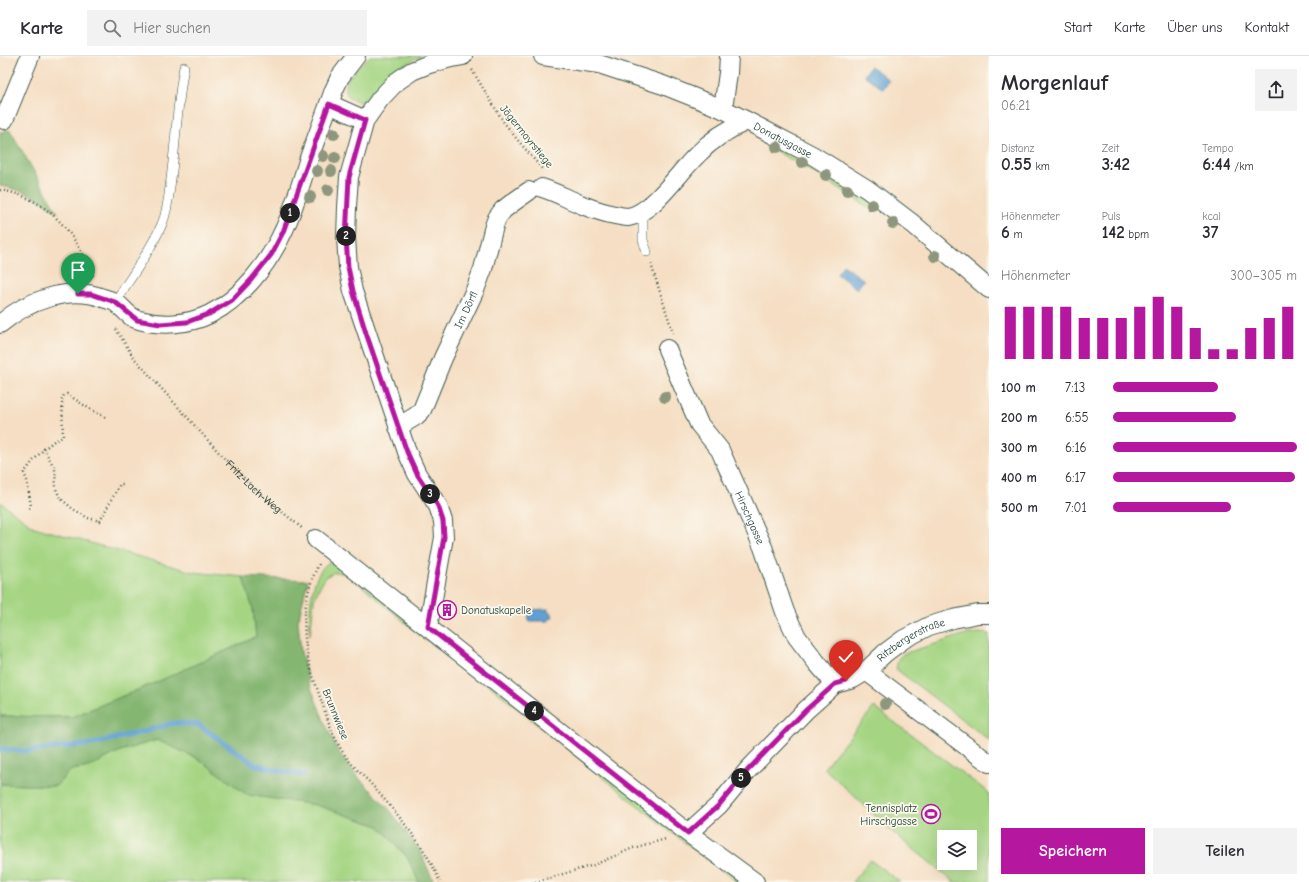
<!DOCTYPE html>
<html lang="de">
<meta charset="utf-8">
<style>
:root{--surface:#fff;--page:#f2f2f3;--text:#2b2b33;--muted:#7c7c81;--line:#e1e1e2;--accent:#b5179e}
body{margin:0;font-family:"Comic Neue",sans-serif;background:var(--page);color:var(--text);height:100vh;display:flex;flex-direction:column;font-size:15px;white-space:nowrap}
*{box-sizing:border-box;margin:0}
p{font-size:13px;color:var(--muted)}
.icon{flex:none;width:22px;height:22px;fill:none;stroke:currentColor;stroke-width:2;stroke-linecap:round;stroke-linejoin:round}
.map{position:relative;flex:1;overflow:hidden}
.sheet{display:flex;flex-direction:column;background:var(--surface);width:320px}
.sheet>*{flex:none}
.tools{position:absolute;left:937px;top:774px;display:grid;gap:8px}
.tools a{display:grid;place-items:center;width:40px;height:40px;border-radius:0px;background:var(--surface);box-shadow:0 4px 16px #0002;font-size:20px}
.pin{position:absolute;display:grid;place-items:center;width:34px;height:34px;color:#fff;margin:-41px -17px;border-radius:50% 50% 50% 0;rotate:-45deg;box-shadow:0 0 4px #0007}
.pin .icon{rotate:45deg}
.km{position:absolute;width:20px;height:20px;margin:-10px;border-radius:50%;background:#222;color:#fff;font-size:11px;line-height:20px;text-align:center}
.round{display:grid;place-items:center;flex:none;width:42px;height:42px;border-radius:0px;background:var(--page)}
.head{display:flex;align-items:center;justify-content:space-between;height:68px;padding:0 12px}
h1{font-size:22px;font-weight:600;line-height:30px}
.metrics{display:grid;grid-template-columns:repeat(3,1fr);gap:6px;height:68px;padding:4px 12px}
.metrics div{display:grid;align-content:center}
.metrics b{font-size:17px;font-weight:600}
.metrics small{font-size:11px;font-weight:400}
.metrics p{font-size:11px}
.chart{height:112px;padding:8px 12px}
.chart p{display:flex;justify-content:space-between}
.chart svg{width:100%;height:72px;margin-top:4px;stroke:var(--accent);stroke-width:6}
.primary-button{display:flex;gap:8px;margin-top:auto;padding:8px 12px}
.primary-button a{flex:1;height:46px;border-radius:0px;background:var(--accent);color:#fff;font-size:16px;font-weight:600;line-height:46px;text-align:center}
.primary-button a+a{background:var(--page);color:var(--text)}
ul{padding:0 12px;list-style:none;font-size:13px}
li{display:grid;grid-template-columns:64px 48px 1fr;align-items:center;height:30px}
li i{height:10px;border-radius:5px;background:var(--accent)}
header{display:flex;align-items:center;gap:24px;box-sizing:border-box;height:56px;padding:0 20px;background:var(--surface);border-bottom:1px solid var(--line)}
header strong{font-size:19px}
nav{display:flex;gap:22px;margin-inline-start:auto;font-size:14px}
.search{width:280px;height:36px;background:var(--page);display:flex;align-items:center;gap:10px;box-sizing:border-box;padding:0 14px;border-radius:0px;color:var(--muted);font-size:15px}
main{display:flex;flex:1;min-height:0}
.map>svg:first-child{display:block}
.green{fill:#a5d583;stroke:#62895c;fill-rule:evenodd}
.forest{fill:#84b671;stroke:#527a52}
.water{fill:#60a0d2;stroke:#406e83}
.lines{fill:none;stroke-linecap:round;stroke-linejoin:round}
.stream{stroke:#60a0d2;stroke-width:5.5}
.lane-casing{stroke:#3f5549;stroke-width:10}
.street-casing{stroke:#3f5549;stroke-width:20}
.path{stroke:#3f5549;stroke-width:2.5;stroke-dasharray:1 3;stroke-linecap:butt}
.lane{stroke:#fff;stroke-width:9}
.street{stroke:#fff;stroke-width:18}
.tree{fill:#8e967d}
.route-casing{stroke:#fff;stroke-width:8}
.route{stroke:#b5179e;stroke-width:5}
.labels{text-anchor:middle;stroke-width:3.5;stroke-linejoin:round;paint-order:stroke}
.street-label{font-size:11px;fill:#1f3d34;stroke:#fbf7ec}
.poi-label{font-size:11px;fill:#1f3d34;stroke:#fbf7ec;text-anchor:start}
</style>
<header>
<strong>Karte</strong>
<div class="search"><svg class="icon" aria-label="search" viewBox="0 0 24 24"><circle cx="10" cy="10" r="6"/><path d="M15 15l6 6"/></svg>Hier suchen</div>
<nav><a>Start</a><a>Karte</a><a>Über uns</a><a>Kontakt</a></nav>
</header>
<main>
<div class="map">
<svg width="989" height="826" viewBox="0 0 989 826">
<rect width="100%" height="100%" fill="#fbf7ec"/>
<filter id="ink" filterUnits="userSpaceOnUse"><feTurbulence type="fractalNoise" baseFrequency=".025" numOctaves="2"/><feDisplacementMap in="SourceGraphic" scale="8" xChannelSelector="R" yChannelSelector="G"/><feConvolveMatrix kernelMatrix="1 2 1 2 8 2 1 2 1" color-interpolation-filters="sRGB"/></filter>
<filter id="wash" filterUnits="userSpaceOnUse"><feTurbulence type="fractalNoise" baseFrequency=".012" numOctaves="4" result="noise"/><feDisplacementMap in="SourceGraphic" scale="16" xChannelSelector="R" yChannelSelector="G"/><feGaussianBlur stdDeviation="0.9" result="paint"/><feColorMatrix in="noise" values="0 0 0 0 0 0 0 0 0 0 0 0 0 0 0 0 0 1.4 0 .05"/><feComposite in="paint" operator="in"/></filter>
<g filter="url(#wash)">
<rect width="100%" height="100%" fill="#f5dec3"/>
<path class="green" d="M370 0H422C394 12 384 24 364 45L359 46 349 41C347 38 345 34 345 31 345 21 363 7 370 0Z
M777 89 824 115 877 150 874 155 821 121 774 94Z
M0 446 34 471 193 516 243 521 253 553 256 581 157 626 72 661 0 660Z
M329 506H334L745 826H737L667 773 465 610 422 581 360 528 346 518 335 516 327 520 320 530 314 544 310 579C309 557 309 520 329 506Z
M979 577 989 578V684L896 613 898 603 903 598 963 579Z
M874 651 989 737V826H954L896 779 824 712ZM944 781H970V807H944Z
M157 684 199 703 247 738 316 749 379 770 407 801 419 826H0V728L56 730 71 714 89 711 120 695Z
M870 804 900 826H852Z"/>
<path class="forest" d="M10 74 58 157C38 141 25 134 0 130V76Z
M243 521 308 524 298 565 301 596 308 624 324 665 338 695 355 718 389 753 420 795 434 826H419L407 801 379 770 316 749 247 739 199 703 157 684 120 695 89 711 71 714 56 730 0 728V660L72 661 157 626 256 581 253 553Z"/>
<path class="water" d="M871 10 889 24 883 33 864 19Z
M843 209 864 224 857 233 837 218Z
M548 553V556H551L553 560 551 563H548L549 565H529L528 554Z"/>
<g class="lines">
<path class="stream" d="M0 693 26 695 93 688 149 674 174 667 197 668 256 709 286 716 304 719"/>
</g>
</g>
<g filter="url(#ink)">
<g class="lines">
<g class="lane-casing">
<path id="lane" d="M643 154V184L647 196
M115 246C131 221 150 196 162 168 168 154 169 138 171 123 176 85 177 48 184 11"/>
</g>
<g class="street-casing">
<g id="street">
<path id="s2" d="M543 0 599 8 663 29 723 53 751 67 812 99 867 133 913 168 989 233"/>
<path d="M329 48 365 64"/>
<path d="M723 53 728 17 729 0"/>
<path d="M4 64 30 0"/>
<path d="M542 132C555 136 566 142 578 147 588 152 599 155 610 158 615 159 622 161 628 161 652 158 679 116 697 99 711 84 728 73 747 65"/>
<path d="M0 268C27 245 69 229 103 242 107 243 112 245 115 246 123 251 129 262 139 264 161 270 188 269 210 258 242 242 268 208 283 176 294 153 301 127 309 102 317 80 326 57 334 34L340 21 356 0"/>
<path id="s3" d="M667 293 699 368 720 394 763 491 785 556 797 581 817 607 835 628"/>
<path id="s4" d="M398 371 416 360 422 354 443 302 475 234 483 213 494 170 497 162 503 154 512 147 529 135"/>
<path d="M316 483 688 777 755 826"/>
<path d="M428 571 444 481 443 465 438 450 417 418 407 396 353 235 348 211 346 182 347 151 349 121 365 64 380 43 396 26 412 15 429 8 447 3 463 0"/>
<path d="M866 615 989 707"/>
<path id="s5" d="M688 777 719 749 748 714 806 654 835 628 853 623 866 615 885 597 904 583 929 570 953 563 978 558H989"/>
</g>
</g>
<g class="path">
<path d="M472 14 503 65 516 82 543 114"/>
<path d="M0 134C48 141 77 179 94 222"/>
<path d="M651 208 673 277"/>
<path id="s1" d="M116 273 134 302 222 400 258 436 303 473"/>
<path d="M105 361 90 353 67 338 64 339 62 343 63 381 54 385 44 393 55 413 56 433 60 442 73 453 88 462 100 465 120 428H125"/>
<path d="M29 452 31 450 27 425 24 417 33 405 44 393"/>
<path d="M319 508C303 538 301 574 309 606 312 619 317 632 321 644 328 664 334 685 347 702 354 712 364 720 372 729 398 759 425 789 440 826"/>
<path d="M535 826 594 809 633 792 666 783"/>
</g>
<use href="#lane" class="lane"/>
<use href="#street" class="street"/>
</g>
<g class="tree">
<circle cx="334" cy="78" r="6"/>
<circle cx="777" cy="91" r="6"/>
<circle cx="323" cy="100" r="6"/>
<circle cx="335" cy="102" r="6"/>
<circle cx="802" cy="106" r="6"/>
<circle cx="317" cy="115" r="6"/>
<circle cx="331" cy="115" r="6"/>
<circle cx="826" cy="119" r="6"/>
<circle cx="328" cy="134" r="6"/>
<circle cx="847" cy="134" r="6"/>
<circle cx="310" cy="141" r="6"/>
<circle cx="872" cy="149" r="6"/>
<circle cx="893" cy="167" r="6"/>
<circle cx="935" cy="200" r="6"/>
<circle cx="665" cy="341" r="6"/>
<circle cx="885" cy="648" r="6"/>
</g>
</g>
<g class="lines" filter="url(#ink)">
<g class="route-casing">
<path id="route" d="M78 238H91L115 246 137 264 160 268 187 266 209 258 232 244 251 224 271 199 283 176 329 48 365 64 349 121 346 182 348 211 353 235 366 277 407 396 417 418 438 450 443 465 444 481 428 571 688 777 719 749 748 714 806 654 835 628 846 625"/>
</g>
<use href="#route" class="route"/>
</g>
<defs>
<g id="building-ring" transform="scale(1)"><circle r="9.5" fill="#fbf7ec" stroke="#b5179e" stroke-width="1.5"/><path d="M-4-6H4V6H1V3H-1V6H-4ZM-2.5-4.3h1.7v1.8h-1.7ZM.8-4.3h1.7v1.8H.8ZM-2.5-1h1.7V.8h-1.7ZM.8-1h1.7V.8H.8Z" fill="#b5179e"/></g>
<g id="stadium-ring" transform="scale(1)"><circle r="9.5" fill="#fbf7ec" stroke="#b5179e" stroke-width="1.5"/><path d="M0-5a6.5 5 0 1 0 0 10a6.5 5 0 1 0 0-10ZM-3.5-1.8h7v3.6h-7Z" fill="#b5179e"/></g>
</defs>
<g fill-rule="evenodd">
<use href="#building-ring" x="447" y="554"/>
<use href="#stadium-ring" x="931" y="758"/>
</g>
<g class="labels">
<g class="street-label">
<text transform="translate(527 80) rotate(51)" y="4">Jägermayrstiege</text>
<text dy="4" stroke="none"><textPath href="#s2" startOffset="256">Donatusgasse</textPath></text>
<text dy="4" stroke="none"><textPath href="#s4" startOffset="139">Im Dörfl</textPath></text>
<text dy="4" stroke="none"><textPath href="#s1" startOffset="210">Fritz-Lach-Weg</textPath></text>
<text dy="4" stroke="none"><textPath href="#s3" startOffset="189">Hirschgasse</textPath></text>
<text dy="4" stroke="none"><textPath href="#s5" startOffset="299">Ritzbergerstraße</textPath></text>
<text transform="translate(336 658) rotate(68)" y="4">Brunnwiese</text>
</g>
<g class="poi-label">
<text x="461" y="558">Donatuskapelle</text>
<text x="917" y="756" text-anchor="end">Tennisplatz<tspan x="917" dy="13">Hirschgasse</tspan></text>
</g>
</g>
</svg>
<div class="tools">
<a><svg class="icon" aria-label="layers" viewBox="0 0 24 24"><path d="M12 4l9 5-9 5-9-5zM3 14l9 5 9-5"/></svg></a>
</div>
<div class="pin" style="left:78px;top:238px;background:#1e9e55"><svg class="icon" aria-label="arrive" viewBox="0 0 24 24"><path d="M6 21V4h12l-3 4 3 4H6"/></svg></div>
<div class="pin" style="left:846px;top:625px;background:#d93025"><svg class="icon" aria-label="check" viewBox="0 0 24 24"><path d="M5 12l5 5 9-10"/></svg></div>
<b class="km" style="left:290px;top:157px">1</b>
<b class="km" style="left:346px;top:180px">2</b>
<b class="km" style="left:430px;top:438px">3</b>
<b class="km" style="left:534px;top:655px">4</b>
<b class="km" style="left:741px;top:722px">5</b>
</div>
<section class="sheet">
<div class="head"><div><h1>Morgenlauf</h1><p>06:21</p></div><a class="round"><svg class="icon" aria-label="share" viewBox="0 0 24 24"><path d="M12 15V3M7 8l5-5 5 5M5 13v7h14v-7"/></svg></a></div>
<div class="metrics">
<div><p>Distanz</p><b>0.55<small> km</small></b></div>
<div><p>Zeit</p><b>3:42</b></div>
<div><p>Tempo</p><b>6:44<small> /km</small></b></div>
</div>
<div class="metrics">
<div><p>Höhenmeter</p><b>6<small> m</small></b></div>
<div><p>Puls</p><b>142<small> bpm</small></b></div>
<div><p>kcal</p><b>37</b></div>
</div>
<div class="chart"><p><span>Höhenmeter</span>300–305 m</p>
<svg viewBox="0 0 160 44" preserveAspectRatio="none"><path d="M5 44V12M15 44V12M25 44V12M35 44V12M45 44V19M55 44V19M65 44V19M75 44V12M85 44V6M95 44V12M105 44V25M115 44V38M125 44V38M135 44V25M145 44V19M155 44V12"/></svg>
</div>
<ul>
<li><b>100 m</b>7:13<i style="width:57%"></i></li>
<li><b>200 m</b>6:55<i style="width:67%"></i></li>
<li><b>300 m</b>6:16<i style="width:100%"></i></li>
<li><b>400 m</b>6:17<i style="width:99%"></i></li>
<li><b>500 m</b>7:01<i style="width:64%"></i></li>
</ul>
<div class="primary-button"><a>Speichern</a><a>Teilen</a></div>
</section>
</main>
